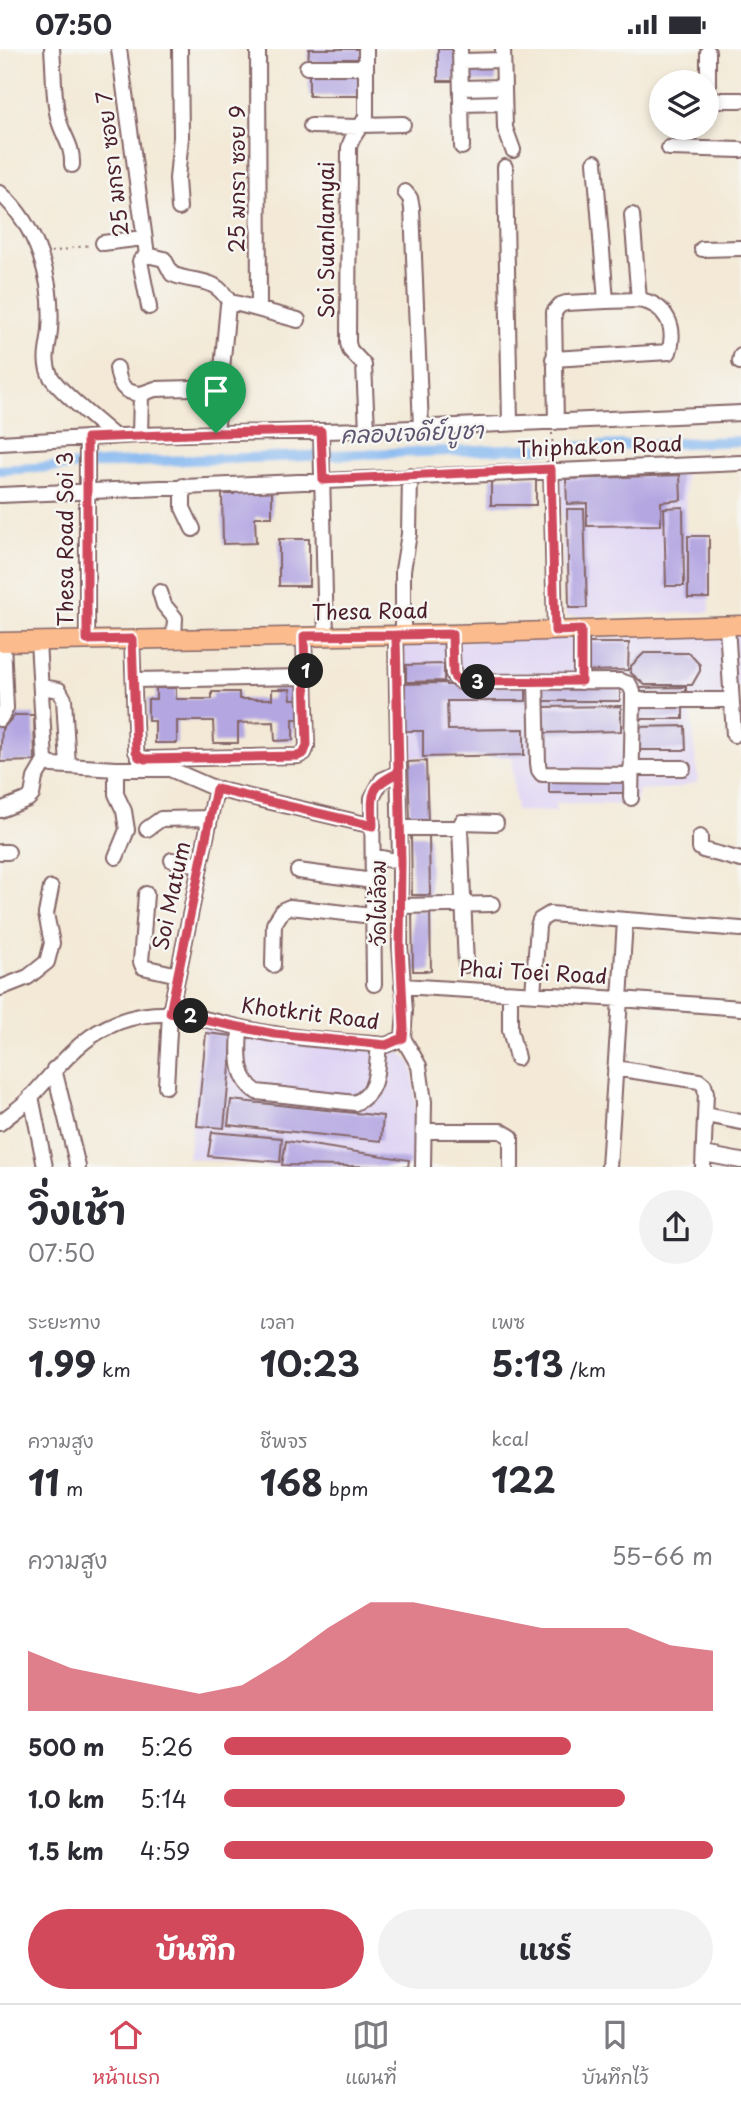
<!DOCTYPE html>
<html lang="th">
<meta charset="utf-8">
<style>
:root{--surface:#fff;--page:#f2f2f3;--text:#2b2b33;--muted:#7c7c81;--line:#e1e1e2;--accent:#d1495b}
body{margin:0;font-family:"Playpen Sans","Playpen Sans Thai",sans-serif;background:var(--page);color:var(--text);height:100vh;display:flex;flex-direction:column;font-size:26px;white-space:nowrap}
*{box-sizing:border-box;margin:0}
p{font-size:23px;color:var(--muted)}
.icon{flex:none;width:38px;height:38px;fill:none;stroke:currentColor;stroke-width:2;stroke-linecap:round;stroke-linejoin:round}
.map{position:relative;height:1118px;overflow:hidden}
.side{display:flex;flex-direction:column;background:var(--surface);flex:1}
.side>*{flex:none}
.buttons{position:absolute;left:649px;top:21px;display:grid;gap:14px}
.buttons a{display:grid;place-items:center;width:70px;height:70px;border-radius:50%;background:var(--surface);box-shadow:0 4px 10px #0003;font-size:35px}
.pin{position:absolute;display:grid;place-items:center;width:60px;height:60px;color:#fff;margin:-72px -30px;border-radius:50% 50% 50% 0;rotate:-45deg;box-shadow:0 0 7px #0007}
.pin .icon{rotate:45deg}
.km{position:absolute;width:35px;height:35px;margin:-18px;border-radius:50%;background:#222;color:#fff;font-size:19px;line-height:35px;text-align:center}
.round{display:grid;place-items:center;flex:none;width:74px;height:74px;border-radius:37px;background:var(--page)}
.summary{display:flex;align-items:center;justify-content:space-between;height:119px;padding:0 28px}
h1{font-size:38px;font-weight:700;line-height:52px}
.stats{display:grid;grid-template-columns:repeat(3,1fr);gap:10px;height:119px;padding:7px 28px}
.stats div{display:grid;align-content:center}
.stats b{font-size:35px;font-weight:700}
.stats small{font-size:19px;font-weight:400}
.stats p{font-size:19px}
.chart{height:196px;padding:14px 28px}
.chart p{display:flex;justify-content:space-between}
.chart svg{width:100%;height:126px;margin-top:7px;fill:var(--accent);opacity:.7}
.cta{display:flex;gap:14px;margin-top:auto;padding:14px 28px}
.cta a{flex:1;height:80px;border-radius:42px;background:var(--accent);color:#fff;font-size:28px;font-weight:700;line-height:80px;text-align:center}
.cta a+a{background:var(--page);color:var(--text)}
ul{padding:0 28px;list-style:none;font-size:23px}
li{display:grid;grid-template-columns:112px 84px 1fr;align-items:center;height:52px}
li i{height:18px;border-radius:9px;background:var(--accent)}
.status{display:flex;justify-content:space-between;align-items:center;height:49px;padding:0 35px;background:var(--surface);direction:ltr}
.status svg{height:19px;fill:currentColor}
.menu{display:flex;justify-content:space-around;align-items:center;height:98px;border-top:2px solid var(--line);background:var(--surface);font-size:19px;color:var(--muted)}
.menu a{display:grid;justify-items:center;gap:4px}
.menu .active{color:var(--accent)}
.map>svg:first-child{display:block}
.built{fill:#dfd4f4}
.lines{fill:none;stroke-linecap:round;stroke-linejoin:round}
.canal{stroke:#82b6f0;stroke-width:10}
.building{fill:#b3a6e1}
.minor-casing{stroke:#856667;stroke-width:18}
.major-casing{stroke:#856667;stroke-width:21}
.path{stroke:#856667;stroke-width:2;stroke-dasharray:2 5;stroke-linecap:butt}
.minor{stroke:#fff;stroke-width:14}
.major{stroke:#fbbb8c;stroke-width:18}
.route-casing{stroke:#fff;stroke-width:14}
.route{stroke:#d1495b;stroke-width:9}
.labels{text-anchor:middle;stroke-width:5;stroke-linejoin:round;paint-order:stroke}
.street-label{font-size:21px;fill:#4a1f2b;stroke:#f6f6f2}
.water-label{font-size:23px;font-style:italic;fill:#5e5470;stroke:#f6f6f2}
</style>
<div class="status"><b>07:50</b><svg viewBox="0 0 49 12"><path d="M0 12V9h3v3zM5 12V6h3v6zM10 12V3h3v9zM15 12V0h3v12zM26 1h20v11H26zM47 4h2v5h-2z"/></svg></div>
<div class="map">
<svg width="741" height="1118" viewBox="0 0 741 1118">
<rect width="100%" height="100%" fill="#f6f6f2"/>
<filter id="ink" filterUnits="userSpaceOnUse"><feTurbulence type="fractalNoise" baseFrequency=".0143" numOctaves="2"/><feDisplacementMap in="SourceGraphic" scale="14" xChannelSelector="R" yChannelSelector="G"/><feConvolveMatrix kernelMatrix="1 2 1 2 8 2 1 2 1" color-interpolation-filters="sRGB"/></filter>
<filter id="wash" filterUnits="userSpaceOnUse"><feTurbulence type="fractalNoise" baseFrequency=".00686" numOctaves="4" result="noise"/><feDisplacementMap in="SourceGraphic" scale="28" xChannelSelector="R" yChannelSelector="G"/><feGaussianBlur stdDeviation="1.57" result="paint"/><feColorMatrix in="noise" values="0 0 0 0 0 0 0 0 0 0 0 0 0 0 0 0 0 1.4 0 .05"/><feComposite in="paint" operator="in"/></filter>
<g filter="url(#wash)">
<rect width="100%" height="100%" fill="#f3e9d6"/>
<path class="built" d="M685 422 686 483 708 484 710 563 566 567 560 427Z
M741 585V641L730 631 732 659 691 660 698 733 678 739 638 741 635 756 555 754 556 763 516 762 511 708H405L403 593Z
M204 976 401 1004 412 1015 418 1088 417 1117 279 1118 188 1109Z"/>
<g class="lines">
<path class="canal" d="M0 421 134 413 741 392"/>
</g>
<g id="blocks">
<path class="building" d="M309 0H362V14L308 13Z
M438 0H459V32H438Z
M467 16H496V33H467Z
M309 23H362V47H309Z
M680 426 681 451 661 453V476L587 477V454L567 455 566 430Z
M491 428H536V456H491Z
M234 437H272V468H255L256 494 223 495 222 445H234Z
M683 458 684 537H666L664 459Z
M567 460H584L587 559H569Z
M688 487H709V549H688Z
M279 490H309V537H279Z
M584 594H629L628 621 585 622Z
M644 604H689L700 616V622L692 636H645L631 624V617Z
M444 615V632L406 633V616Z
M446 634V636H526V652H447L448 681 524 680V706L423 708V682H404L403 635Z
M541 636H620V652H541Z
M686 638V651H637V639Z
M156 639H176V650H212V643H239V650H272V640H290L291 650H301L302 670H293V691L275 692 274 673 238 674V694H214L213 672H177V694H155V672H148V650H156Z
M635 654H683V670H635Z
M621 657V682L542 684V658Z
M15 666H34L35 712 0 713 2 680Z
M685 677 686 701H635V678Z
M426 712 428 772 410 773 408 713Z
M549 728H628L629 744H549Z
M411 786H429L430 846H412Z
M412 862H430L431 922H413Z
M206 984 233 987 224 1079 197 1077Z
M231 1051 383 1067 381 1092 228 1076Z
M212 1083 282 1089 280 1113 208 1107Z
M286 1092 409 1111 408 1118 282 1116Z"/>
</g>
</g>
<g filter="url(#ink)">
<use href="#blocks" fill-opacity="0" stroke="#856667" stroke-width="2"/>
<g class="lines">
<g class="minor-casing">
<path id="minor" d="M52 0C54 22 53 46 58 68 62 87 73 95 72 116
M119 0 147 206 164 210 172 225C198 236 214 226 230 254
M258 0 259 259
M366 0V67C362 79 351 86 349 99L348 294 350 301 364 316 367 381
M460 0 462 98
M503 0 505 79 513 101
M708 3V51
M462 12 503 11
M307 18H366
M462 39 504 38
M657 50H662
M707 51H741
M462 55 504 54
M361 76 403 75
M311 77 359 78
M669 99 741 101
M505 118 510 374
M405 143 410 149 412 159 421 378
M0 144C37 177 54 232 50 281 49 298 42 311 51 328 59 342 100 375 114 387
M179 159 177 130 181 88 180 0
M103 194 143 189
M702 200 741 199
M147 206 140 212 149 258
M606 252 639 251 632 166
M553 310 669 303C677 278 666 255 639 251
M740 313 741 307
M117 319C119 335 123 344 141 345
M556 373 554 263 560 256 566 254 606 252 595 113
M321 382 326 588
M216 384 228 256 235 254 298 271
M140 386 141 345 155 340 192 339
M87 389V591
M0 394 140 386 367 381 741 364
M551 420 555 582
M183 437V459L193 480
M0 446 741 414
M160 543 164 556 175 569 174 590
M727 577 734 686
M581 581V633
M451 585 453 624 455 629 461 633 620 632 629 635 633 643V651L631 749
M396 586 400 813V897L405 962 403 989 419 1017 424 1053 423 1118
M403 586V521L409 485 410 427
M132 590 136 702 139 708 145 710 298 707 304 704 307 697 304 587
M38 592 45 712
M134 631 307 628
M536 633 538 714 539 721 542 725 631 726
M43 638 59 641 64 650 68 717
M633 651H730
M0 670 6 659 3 593
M45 712 52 716 116 720H170L216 740 373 777
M631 719H683
M116 720V745L124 762 127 781 116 808
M0 761 28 750 32 746 35 729 45 712
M400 779H460
M147 780 161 770 210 769
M700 788V799L703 801 741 811
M0 803H8
M373 807 400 813
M172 811 200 816
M298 822 373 832
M146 845 141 913 143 918 178 926
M401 857 492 855
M625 872 620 950 741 959
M273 916 274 875 283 861 290 858 373 867
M466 916 460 779 462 773 496 774
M374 935 372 749 382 731 398 724
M402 937 620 950 609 1118
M0 939 28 928 47 913 52 894 46 865 51 839
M510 944V981L517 1009
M533 945 538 877 540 871 550 865 741 880
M240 979C239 1002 235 1029 257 1043L355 1054C379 1044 376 1019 379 996
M615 1019 699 1032 704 1036 706 1044 703 1118
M54 1020 78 1118
M166 1037 170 964 216 740
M31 1047 45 1118
M706 1066 741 1073
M0 1074C9 1066 20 1059 29 1050 51 1027 70 1000 98 983 160 946 211 976 274 985 311 991 349 993 386 996L403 989
M424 1082H501L511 1088V1118
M704 1105 741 1112"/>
</g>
<g class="major-casing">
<path id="major" d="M0 593 451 585 741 576"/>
</g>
<path class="path" d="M51 203 90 196
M552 384 553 407"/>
<use href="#minor" class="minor"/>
<use href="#major" class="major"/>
</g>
</g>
<g class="lines" filter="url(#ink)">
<g class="route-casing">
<path id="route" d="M216 384 87 389V591L132 590 136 702 139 708 145 710 298 707 304 704 307 696 304 587 396 586 398 724C368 737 372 747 373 777L216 740 170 964 275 985 386 996 403 989 404 979 400 897 401 813 396 586 452 585 453 624 455 629 461 633 581 632V581L555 582 551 420 323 431 321 382 216 384"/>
</g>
<use href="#route" class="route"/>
</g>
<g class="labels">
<g class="street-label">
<text transform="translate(113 115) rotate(-97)" y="7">25 มกรา ซอย 7</text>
<text transform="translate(238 130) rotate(-90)" y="7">25 มกรา ซอย 9</text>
<text transform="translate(327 191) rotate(-90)" y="7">Soi Suanlamyai</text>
<text transform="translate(600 398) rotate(-2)" y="7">Thiphakon Road</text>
<text transform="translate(66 490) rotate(-90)" y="7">Thesa Road Soi 3</text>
<text transform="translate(370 563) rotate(-1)" y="7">Thesa Road</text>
<text transform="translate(172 847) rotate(-78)" y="7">Soi Matum</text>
<text transform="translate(379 854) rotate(-90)" y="7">วัดไผ่ล้อม</text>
<text transform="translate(533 924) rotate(3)" y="7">Phai Toei Road</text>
<text transform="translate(310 965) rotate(7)" y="7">Khotkrit Road</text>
</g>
<g class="water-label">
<text transform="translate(412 384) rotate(-2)" y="8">คลองเจดีย์บูชา</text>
</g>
</g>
</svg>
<div class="buttons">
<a><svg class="icon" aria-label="layers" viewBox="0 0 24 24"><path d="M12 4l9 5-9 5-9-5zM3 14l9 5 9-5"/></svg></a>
</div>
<div class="pin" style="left:216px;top:384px;background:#1e9e55"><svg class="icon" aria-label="arrive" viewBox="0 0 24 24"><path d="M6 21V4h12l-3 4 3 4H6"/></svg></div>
<b class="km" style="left:306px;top:622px">1</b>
<b class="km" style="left:191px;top:967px">2</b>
<b class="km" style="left:478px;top:633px">3</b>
</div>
<section class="side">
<div class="summary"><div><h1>วิ่งเช้า</h1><p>07:50</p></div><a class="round"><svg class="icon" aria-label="share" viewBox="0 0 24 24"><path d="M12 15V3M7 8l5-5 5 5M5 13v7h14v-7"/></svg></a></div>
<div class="stats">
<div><p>ระยะทาง</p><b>1.99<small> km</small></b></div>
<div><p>เวลา</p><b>10:23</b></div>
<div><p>เพซ</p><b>5:13<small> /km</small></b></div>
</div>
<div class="stats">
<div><p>ความสูง</p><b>11<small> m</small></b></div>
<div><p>ชีพจร</p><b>168<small> bpm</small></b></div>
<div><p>kcal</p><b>122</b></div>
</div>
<div class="chart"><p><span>ความสูง</span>55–66 m</p>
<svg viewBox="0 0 160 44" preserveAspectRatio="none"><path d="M0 44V23L10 29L20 32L30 35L40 38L50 35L60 26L70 15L80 6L90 6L100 9L110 12L120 15L130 15L140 15L150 21L160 23V44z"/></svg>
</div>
<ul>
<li><b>500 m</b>5:26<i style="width:71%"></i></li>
<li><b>1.0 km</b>5:14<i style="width:82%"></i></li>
<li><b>1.5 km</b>4:59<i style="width:100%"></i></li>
</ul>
<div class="cta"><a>บันทึก</a><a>แชร์</a></div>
</section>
<nav class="menu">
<a class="active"><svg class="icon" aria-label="home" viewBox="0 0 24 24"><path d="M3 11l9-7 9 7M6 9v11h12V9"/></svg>หน้าแรก</a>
<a><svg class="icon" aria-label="map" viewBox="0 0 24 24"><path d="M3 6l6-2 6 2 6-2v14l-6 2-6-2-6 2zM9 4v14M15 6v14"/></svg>แผนที่</a>
<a><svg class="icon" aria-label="saved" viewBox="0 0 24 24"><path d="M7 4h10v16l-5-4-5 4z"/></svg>บันทึกไว้</a>
</nav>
